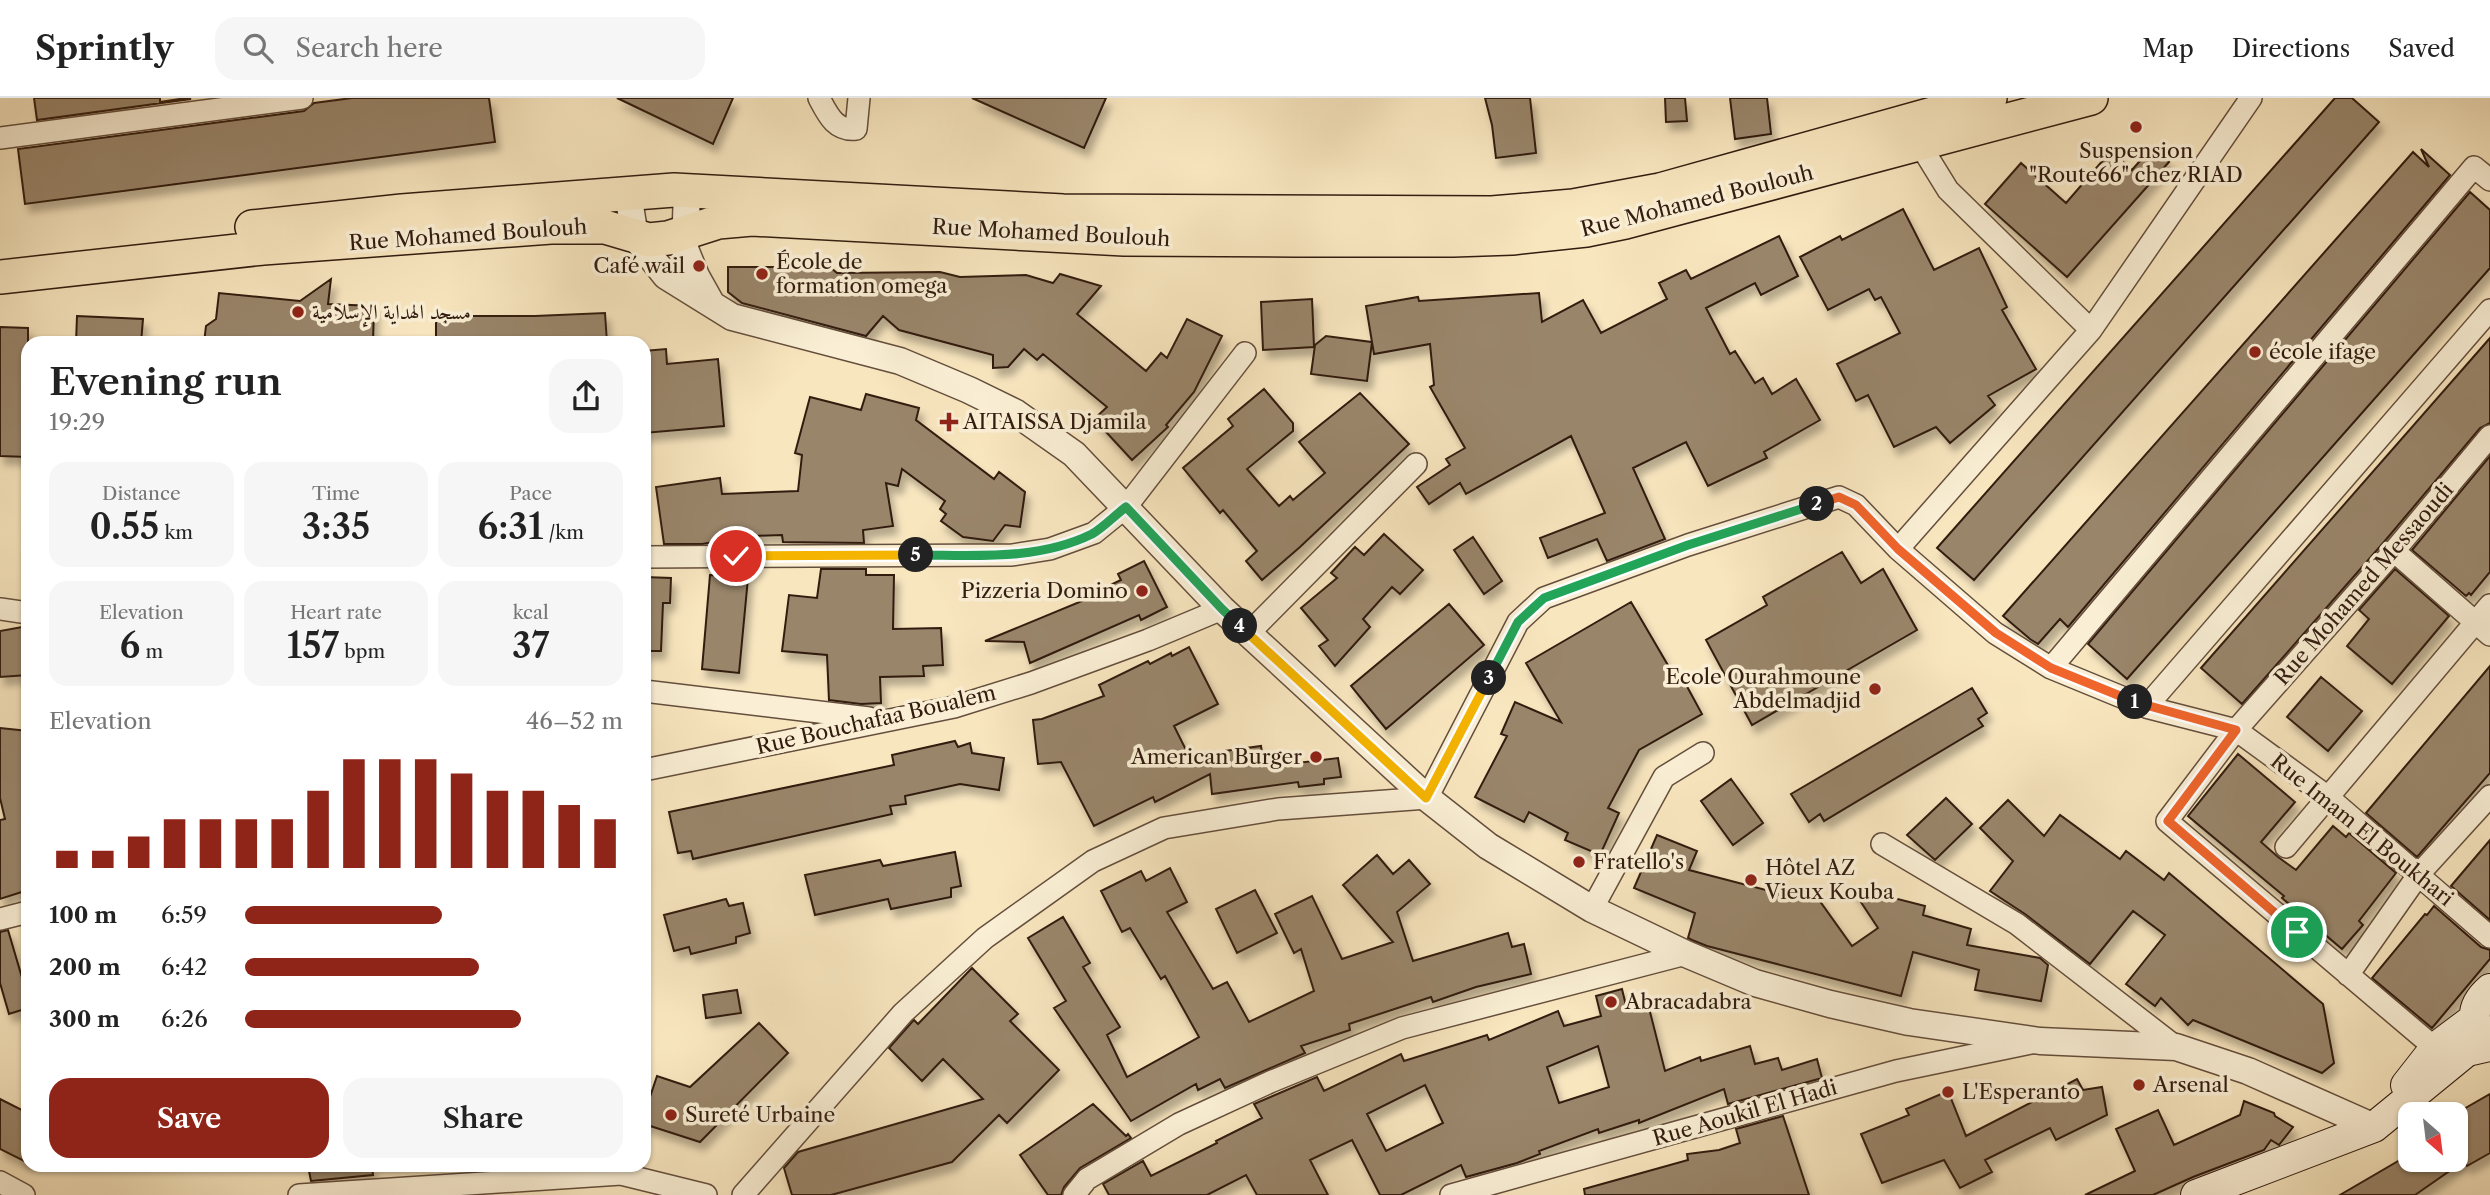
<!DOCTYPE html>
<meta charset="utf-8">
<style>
:root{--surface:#fff;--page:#f6f6f6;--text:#222;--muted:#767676;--line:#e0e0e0;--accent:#8f2418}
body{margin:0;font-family:"Libre Caslon Text",Amiri,serif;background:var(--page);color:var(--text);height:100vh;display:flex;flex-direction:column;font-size:26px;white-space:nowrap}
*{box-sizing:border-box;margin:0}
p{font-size:23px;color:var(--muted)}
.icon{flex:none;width:38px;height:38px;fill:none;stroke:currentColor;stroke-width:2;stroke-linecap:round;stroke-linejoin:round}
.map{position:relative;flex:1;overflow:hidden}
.details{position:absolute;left:21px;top:238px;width:630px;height:836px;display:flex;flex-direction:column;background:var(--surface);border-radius:21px;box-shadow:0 2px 5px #0004}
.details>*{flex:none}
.needle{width:46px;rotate:152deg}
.controls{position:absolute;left:2398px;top:1004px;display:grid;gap:14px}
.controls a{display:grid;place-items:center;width:70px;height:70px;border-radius:14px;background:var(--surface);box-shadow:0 2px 5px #0004;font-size:35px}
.pin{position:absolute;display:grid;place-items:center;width:60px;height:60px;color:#fff;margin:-30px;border:4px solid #fff;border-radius:50%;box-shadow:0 2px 7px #0007}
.km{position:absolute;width:35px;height:35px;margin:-18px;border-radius:50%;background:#222;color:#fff;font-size:19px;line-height:35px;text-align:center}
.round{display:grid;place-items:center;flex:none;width:74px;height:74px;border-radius:21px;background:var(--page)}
.summary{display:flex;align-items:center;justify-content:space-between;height:119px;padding:0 28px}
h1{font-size:38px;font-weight:600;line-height:52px}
.figures{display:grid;grid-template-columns:repeat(3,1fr);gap:10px;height:119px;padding:7px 28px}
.figures div{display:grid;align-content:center;border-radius:18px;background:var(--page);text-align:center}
.figures b{font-size:35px;font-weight:600}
.figures small{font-size:19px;font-weight:400}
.figures p{font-size:19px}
.chart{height:196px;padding:14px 28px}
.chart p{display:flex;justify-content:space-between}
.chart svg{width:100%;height:126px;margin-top:7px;stroke:var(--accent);stroke-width:6}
.cta{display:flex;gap:14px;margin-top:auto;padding:14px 28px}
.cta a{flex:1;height:80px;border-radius:21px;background:var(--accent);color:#fff;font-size:28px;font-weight:600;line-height:80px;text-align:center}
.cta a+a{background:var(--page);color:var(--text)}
ul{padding:0 28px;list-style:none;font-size:23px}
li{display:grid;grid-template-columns:112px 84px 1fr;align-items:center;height:52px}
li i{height:18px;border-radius:9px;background:var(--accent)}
header{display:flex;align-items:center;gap:42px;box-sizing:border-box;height:98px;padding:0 35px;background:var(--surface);border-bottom:2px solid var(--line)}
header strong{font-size:33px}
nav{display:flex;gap:38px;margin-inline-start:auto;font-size:24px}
.search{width:490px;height:63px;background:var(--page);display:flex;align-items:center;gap:18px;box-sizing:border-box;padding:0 24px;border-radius:21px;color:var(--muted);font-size:26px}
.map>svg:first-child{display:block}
.building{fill:#99856b;stroke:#321c10;stroke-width:2;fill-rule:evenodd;filter:url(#shadow)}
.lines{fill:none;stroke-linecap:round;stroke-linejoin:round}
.minor-casing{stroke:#644e3c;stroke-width:24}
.tertiary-casing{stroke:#644e3c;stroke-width:29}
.secondary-casing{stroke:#321c10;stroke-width:32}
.primary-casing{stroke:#321c10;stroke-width:36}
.minor{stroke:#faefd5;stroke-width:21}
.tertiary{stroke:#faefd5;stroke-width:26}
.secondary{stroke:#faefd5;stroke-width:30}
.primary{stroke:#f8e6bf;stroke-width:33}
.split-1-casing{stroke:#fff;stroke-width:14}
.split-2-casing{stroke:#fff;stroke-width:14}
.split-3-casing{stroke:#fff;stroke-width:14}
.split-4-casing{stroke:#fff;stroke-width:14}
.split-5-casing{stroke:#fff;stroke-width:14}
.split-6-casing{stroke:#fff;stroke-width:14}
.split-1{stroke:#f0652b;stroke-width:9}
.split-2{stroke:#f0652b;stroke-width:9}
.split-3{stroke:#22a559;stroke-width:9}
.split-4{stroke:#f5b400;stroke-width:9}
.split-5{stroke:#22a559;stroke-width:9}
.split-6{stroke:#f5b400;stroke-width:9}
.poi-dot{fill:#8f2418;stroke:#faefd5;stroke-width:2.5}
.labels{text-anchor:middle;stroke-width:7;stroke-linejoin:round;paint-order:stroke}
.poi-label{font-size:21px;fill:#321c10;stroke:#faefd5;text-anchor:start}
.street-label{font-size:21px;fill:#321c10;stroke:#faefd5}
</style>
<header>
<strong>Sprintly</strong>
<div class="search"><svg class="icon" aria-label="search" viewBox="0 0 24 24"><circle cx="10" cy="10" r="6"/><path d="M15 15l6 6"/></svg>Search here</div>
<nav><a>Map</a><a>Directions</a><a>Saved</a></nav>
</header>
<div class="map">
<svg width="2490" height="1097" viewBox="0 0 2490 1097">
<defs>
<filter id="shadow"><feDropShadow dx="4.5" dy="8" stdDeviation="3.5" flood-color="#0004"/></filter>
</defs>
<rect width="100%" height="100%" fill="#f8e6bf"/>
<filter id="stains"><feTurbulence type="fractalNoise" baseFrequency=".00286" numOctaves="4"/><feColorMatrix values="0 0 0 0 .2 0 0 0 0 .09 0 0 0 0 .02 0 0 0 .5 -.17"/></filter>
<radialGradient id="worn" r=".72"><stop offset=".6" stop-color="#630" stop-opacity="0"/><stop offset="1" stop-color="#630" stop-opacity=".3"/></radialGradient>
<path class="building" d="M34 0H160V4L186 0 191 1 37 22Z
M352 0H489L495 44 25 106 18 51 304 13 314 5Z
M617 0H733L713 46Z
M972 0H1106L1084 50Z
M1485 0H1530L1536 55 1496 60 1492 27Z
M1665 0H1685L1687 23 1666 24Z
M1730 0H1767L1771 36 1735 41Z
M2335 0H2352L2379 24 1974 482 1937 450Z
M2152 49 2169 64 2067 179 1985 106 2021 65 2066 105 2111 53 2132 72Z
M2421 51 2450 77 2068 529 2060 521 2038 546 2030 541 2003 518 2413 54 2429 69Z
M2470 94 2490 112V170L2127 581 2088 546Z
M1903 111 1934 172 1979 150 2007 209 2002 212 2036 271 1988 298 1995 307 1950 345 1936 329 1894 349 1868 297 1856 303 1837 266 1900 235 1881 199 1875 202 1869 191 1828 212 1800 159 1840 138 1842 142Z
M1779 138 1798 178 1761 197 1755 185 1706 210 1730 256 1735 253 1755 285 1763 280 1772 296 1796 281 1820 322 1764 354 1767 360 1708 388 1686 344 1633 370 1665 441 1607 463 1597 441 1548 460 1540 440 1605 415 1571 338 1466 396 1460 385 1429 406 1417 389 1450 367 1446 361 1465 350 1430 289 1434 287 1430 246 1374 256 1372 244 1367 283 1311 276 1315 247 1326 238 1372 244 1366 208 1418 199 1419 203 1539 195 1542 224 1583 202 1601 235 1667 201 1659 185 1686 172 1691 181Z
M728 169H830L837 175 940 174 960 179 1026 177 1053 185 1060 176 1101 188 1077 216 1146 273 1161 255 1167 260 1187 221 1222 238 1194 294 1166 327 1168 329 1132 362 1094 321 1107 309 1043 256 1037 262 1024 251 1008 269 993 270V257L899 232 883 218 866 238 742 205 728 194Z
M331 181 328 206 374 208 373 245H204L206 228 216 221 219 195 300 203Z
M1312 201 1314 249 1263 252 1261 204Z
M605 215 607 245H436V218H535Z
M77 218 143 221 141 245H76Z
M0 229 28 230V359L0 358Z
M2490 240V325L2480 330 2384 444 2242 606 2201 570Z
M666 251 667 266 718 261 724 328 644 335V253Z
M1264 291 1293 325V333L1247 371 1279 408 1290 398 1293 402 1325 375 1299 344 1360 295 1409 346 1300 449 1262 482 1246 463 1257 453 1223 412 1220 415 1183 370 1233 328 1228 321Z
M866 296 919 310 916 322 994 381 999 374 1025 394 1020 429 1005 427 993 443 963 439 941 423 946 416 940 411 945 403 902 371 898 388 886 385 893 428 863 432 864 445 783 444 782 437 727 439V442L702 446H664L656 389 720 380 722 396 798 393 802 357 795 355 810 299 861 312Z
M2490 358V474L2471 497 2469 495 2466 498 2412 452Z
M1384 436 1423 472 1400 496 1392 489 1363 521 1370 529 1335 568 1319 548 1328 542 1301 510 1337 480 1331 475 1355 449 1364 457Z
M1473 439 1502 483 1484 496 1454 452Z
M1842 454 1861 485 1883 471 1917 532 1752 627 1706 542 1767 507 1763 499Z
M1144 463 1167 509 1141 522 1139 517 1030 565 1024 544 985 543 1082 503 1081 501 1121 482 1118 476Z
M821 471H866V477H894L893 531 941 530 943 567 923 568 924 578 880 579 881 605 861 606 829 602 827 557 782 553 789 497 817 500Z
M2395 471 2449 518 2392 586 2347 548 2369 521 2359 512Z
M710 477 748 480 739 575 702 571Z
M644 479 671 480 670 505H663L661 553H644Z
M1631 504 1679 586 1684 583 1702 616 1639 652 1608 710 1619 715 1600 757 1565 742 1568 735 1529 714 1524 724 1475 699 1507 638 1501 636 1515 604 1561 624 1526 565Z
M1449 506 1484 547 1386 631 1351 588Z
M28 528V577L0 579V533Z
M1189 549 1218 606 1174 628 1189 658 1261 648 1264 669 1338 660 1341 679 1324 681V686L1299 689 1298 684 1212 696 1210 676 1155 704 1153 699 1094 728 1061 664 1038 666 1033 622 1042 621 1104 598 1099 587 1148 563 1150 566 1171 555 1172 558Z
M2490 568V675L2417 759 2366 715Z
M2321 579 2362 613 2328 653 2287 619Z
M1972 590 1987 615 1978 621 1983 628 1824 723 1820 716 1809 724 1791 696Z
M0 630 28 633V792L0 801V722L5 721 0 700Z
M955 643 958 649 970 645 972 655 1004 660 999 692 960 686 905 698 906 706 890 708 892 716 693 761 691 753 678 755 669 714 894 667 892 657Z
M2238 656 2295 704 2261 744 2278 759 2296 772 2333 728 2346 739 2349 735 2396 775 2359 823 2363 827 2342 851 2282 800 2284 798 2188 718Z
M1731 681 1763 725 1733 747 1701 703Z
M1946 700 1972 726 1935 762 1907 737Z
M2008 702 2044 738 2060 717 2120 761 2126 753 2164 782 2169 775 2323 906 2334 965 2322 975 2193 922 2188 927 2161 900 2155 908 2126 886 2165 837 2133 813 2090 866 2025 816 1990 793 2013 763 1980 730Z
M1657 737 1697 753 1689 772 1804 802 1814 795 1852 848 1878 830 1851 789 1925 808 1923 817 1971 831 1967 847 2040 860 2048 867 2041 903 1975 892 1979 872 1913 854 1901 898 1707 848 1692 842 1688 840 1695 815 1634 790Z
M2490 742V822L2451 788Z
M955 754 961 788 951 790V799L891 811 888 801 815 817 805 777 880 762 883 768Z
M1377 757 1393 776 1409 762 1430 786 1397 814 1413 863 1508 835 1512 849 1524 846 1531 876 1476 889 1433 904 1431 899 1349 926 1350 932 1301 948 1305 955 1225 990 1220 981 1198 992 1196 986 1131 1023 1054 910 1066 903 1028 840 1063 819 1090 865 1083 869 1120 929 1107 937 1127 979 1199 939 1165 878 1161 881 1130 830 1122 834 1101 793 1141 773 1146 783 1170 770 1187 804 1167 814 1213 891 1227 884 1249 924 1314 893 1301 851 1294 855 1275 816 1312 798 1342 861 1393 844 1343 787Z
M1255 792 1277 835 1237 855 1216 811Z
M726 801 729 808 743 805 750 835 736 839V845L691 856 689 849 674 853 664 817Z
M2434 808 2481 849 2490 852V861L2432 930 2372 880 2425 816 2427 817Z
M8 832 28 900V910L9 916 0 885V834Z
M972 870 1018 916 1010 923 1059 972 1007 1025 999 1017 952 1064 831 1097H792L784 1070 798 1054 983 1001 943 961 922 983 889 950 912 924 914 922 918 926Z
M1622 891 1627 912 1648 906 1665 973 1700 959 1701 963 1750 948 1755 966 1778 960 1782 972 1817 961 1822 980 1728 1006 1724 991 1639 1025V1022L1599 1035 1598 1031 1539 1053 1540 1056 1517 1065 1466 1079 1461 1067 1401 1097H1380L1352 1042 1310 1062 1328 1097H1257L1246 1077 1207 1097H1109L1103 1086 1143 1063 1151 1078 1217 1045 1216 1043 1262 1020 1254 1006 1317 979 1324 993 1401 956 1404 963 1487 937 1489 942 1558 913 1564 928 1601 918 1596 898ZM1598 948 1609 989 1559 1005 1547 969ZM1425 987 1443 1025 1386 1053 1367 1016Z
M737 892 741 915 706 920 703 897Z
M759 925 788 955 700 1044 644 1026V1017L657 978 690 989Z
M2077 981 2083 992 2102 989 2107 1017 2056 1042 2050 1030 1985 1062 1992 1074 1960 1090 1944 1062 1882 1085 1861 1036 1909 1017 1906 1011 1948 993 1966 1038Z
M2490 996V1055L2467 1068 2464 1063 2415 1097H2340L2400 1062H2455V1016Z
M0 1001 28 1015V1065L0 1051Z
M2244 1003 2274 1015 2275 1018 2293 1029 2279 1047 2271 1042 2264 1052 2193 1079 2153 1097H2085L2135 1073 2116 1031 2158 1012 2174 1047 2240 1017Z
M1093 1006 1126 1038 1128 1036 1131 1040 1080 1070 1064 1089 1061 1097H1048L1020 1057Z
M1783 1018 1809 1097H1585L1584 1091 1688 1062 1687 1056 1719 1052 1740 1045 1736 1031Z
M308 1068H372L373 1077 311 1083Z"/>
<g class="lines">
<g class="minor-casing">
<path id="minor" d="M819 0C828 17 835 33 856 31L859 0
M0 40 302 0
M1919 45 1948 92 2091 232
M1898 451 2091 232 2251 0
M2394 453 2490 537
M644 459 1012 457 1050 451 1094 435 1126 409 1245 255
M0 511 28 515
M1249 535 1416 366
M2051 570 2474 69 2490 82
M644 593 869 620
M2146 609 2490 212
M644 672 954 609 1031 585 1148 542 1222 511
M1882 746 2017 826 2176 949
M2286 749 2490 507
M1592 811 1664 679 1703 655
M0 821 28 814
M2348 877 2419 776 2490 698
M2435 950 2167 723 2236 632 2394 453 2490 338
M0 1084 24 1097
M299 1097 621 1076 706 1097
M743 1097 903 915 985 840 1093 763 1164 730 1278 711 1427 700 1518 524 1544 500 1688 447 1839 399 1856 407 1898 451 1995 535 2051 570 2146 609 2236 632 2328 699 2490 839
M1074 1097 1087 1081 1179 1026 1270 984 1402 930 1686 856
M1451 1097 1896 973 2031 945"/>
</g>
<g class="tertiary-casing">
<path id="tertiary" d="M687 93 685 151 696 178 710 203
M628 95 635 139 666 178 732 219 900 263 969 292 1016 315 1074 356 1222 511 1427 700 1488 748 1592 811 1686 856 1755 885 1830 906 1909 924 2040 943 2176 949 2248 973 2374 1029"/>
</g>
<g class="secondary-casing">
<path id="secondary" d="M2480 936C2470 917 2475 904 2490 891
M2406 987 2435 950 2475 920
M2196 1097 2374 1029 2467 953 2490 948"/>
</g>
<g class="primary-casing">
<path id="primary" d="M252 129 402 113 674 92 1063 113 1492 115 1573 108 1660 92 1990 0
M0 179 263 150 551 129H605L649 142 668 140 718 124 752 121 1124 141 1296 142H1453L1512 140 1586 132 1625 124 2091 0"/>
</g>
<use href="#minor" class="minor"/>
<use href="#tertiary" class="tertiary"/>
<use href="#secondary" class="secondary"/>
<use href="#primary" class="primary"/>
</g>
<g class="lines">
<g class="split-1-casing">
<path id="split-1" d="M2135 604 2236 632 2168 723 2297 834"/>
</g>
<g class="split-2-casing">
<path id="split-2" d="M1817 406 1839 399 1856 407 1898 451 1996 535 2051 570 2135 604"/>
</g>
<g class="split-3-casing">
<path id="split-3" d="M1489 580 1518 524 1544 500 1688 447 1817 406"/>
</g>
<g class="split-4-casing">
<path id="split-4" d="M1240 528 1426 700 1489 580"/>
</g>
<g class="split-5-casing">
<path id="split-5" d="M916 457C975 457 1037 463 1092 436 1104 429 1115 417 1126 409L1222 511 1240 528"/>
</g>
<g class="split-6-casing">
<path id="split-6" d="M736 458 916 457"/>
</g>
<use href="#split-1" class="split-1"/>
<use href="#split-2" class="split-2"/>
<use href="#split-3" class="split-3"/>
<use href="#split-4" class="split-4"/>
<use href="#split-5" class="split-5"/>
<use href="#split-6" class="split-6"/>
</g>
<g class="poi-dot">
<circle cx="2136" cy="29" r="7"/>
<circle cx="699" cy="168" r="7"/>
<circle cx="762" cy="176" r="7"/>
<circle cx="298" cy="214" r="7"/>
<circle cx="2255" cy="254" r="7"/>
<path d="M945.5 313.5h7v7h7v7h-7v7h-7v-7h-7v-7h7z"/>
<circle cx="1142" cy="493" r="7"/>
<circle cx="1875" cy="591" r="7"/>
<circle cx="1316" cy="659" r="7"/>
<circle cx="1579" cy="764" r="7"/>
<circle cx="1751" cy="782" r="7"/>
<circle cx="1611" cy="904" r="7"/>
<circle cx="2139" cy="987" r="7"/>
<circle cx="1948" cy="994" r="7"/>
<circle cx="671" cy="1017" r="7"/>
</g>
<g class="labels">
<g class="poi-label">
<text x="2136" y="60" text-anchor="middle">Suspension<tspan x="2136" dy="24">"Route66" chez RIAD</tspan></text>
<text x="776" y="171">École de<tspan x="776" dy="24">formation omega</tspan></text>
<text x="685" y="175" text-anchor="end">Café wail</text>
<text x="312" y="221">مسجد الهداية الإسلامية</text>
<text x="2269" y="261">école ifage</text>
<text x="963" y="331">AITAISSA Djamila</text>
<text x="1128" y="500" text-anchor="end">Pizzeria Domino</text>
<text x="1861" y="586" text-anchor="end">Ecole Ourahmoune<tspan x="1861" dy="24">Abdelmadjid</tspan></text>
<text x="1302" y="666" text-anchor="end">American Burger</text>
<text x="1593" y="771">Fratello's</text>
<text x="1765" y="777">Hôtel AZ<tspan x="1765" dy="24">Vieux Kouba</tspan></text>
<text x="1625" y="911">Abracadabra</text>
<text x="2153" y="994">Arsenal</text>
<text x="1962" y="1001">L'Esperanto</text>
<text x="685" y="1024">Sureté Urbaine</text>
</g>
<g class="street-label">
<text transform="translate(1697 103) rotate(-14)" y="7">Rue Mohamed Boulouh</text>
<text transform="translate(1051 135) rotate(3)" y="7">Rue Mohamed Boulouh</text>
<text transform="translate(468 137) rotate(-4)" y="7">Rue Mohamed Boulouh</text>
<text transform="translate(2364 486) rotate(-49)" y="7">Rue Mohamed Messaoudi</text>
<text transform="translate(876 622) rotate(-13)" y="7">Rue Bouchafaa Boualem</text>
<text transform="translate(2362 732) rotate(39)" y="7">Rue Imam El Boukhari</text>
<text transform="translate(1745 1015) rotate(-16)" y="7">Rue Aoukil El Hadi</text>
</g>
</g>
<rect width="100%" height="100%" filter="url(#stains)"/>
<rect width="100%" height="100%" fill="url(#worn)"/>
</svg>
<div class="controls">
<a><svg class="needle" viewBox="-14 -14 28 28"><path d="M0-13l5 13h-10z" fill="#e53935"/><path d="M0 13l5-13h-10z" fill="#767676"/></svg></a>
</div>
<div class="pin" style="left:2297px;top:834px;background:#1e9e55"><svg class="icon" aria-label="arrive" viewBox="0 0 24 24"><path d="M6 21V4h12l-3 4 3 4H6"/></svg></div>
<div class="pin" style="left:736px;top:458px;background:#d93025"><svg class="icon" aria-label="check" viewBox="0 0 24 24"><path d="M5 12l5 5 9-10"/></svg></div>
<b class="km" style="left:2135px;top:604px">1</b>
<b class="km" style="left:1817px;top:406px">2</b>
<b class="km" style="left:1489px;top:580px">3</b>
<b class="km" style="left:1240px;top:528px">4</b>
<b class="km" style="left:916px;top:457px">5</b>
<section class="details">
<div class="summary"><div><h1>Evening run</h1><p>19:29</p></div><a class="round"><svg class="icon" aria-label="share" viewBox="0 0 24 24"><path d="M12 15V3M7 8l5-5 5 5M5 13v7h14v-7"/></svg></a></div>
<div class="figures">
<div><p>Distance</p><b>0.55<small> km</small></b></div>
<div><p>Time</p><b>3:35</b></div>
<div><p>Pace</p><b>6:31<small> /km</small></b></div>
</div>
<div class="figures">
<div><p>Elevation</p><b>6<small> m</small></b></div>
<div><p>Heart rate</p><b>157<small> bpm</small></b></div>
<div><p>kcal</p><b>37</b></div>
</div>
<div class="chart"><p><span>Elevation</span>46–52 m</p>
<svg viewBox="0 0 160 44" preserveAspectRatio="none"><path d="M5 44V38M15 44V38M25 44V33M35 44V27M45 44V27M55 44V27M65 44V27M75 44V17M85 44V6M95 44V6M105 44V6M115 44V11M125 44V17M135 44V17M145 44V22M155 44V27"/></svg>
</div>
<ul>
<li><b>100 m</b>6:59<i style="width:52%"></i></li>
<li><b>200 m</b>6:42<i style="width:62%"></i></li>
<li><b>300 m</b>6:26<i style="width:73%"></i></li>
</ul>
<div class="cta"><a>Save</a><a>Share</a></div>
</section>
</div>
